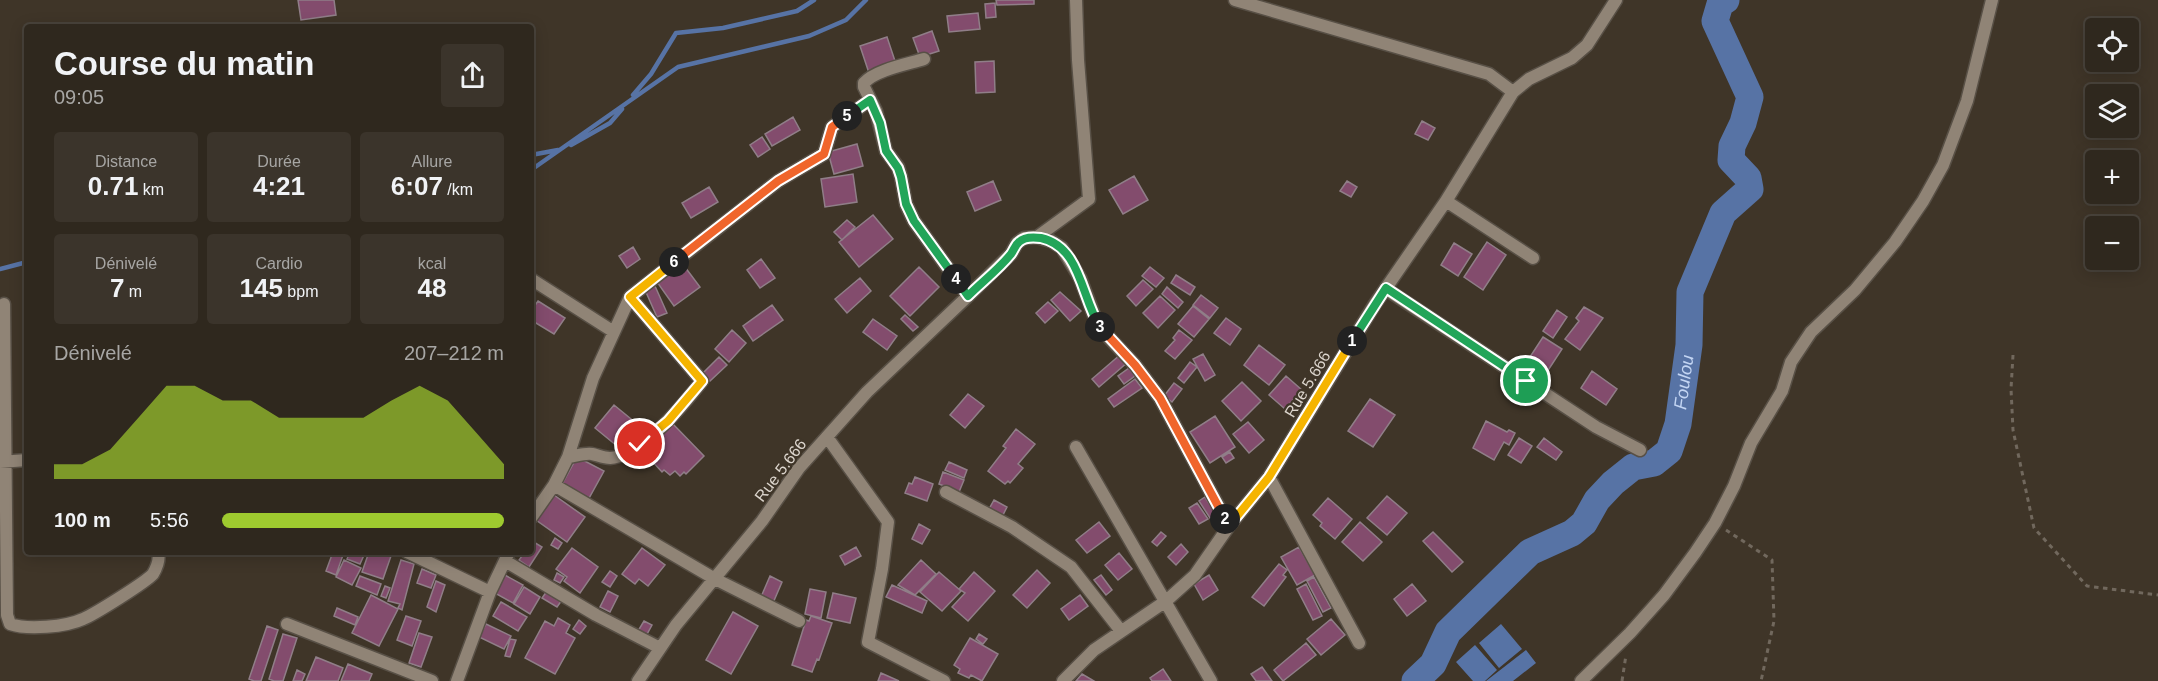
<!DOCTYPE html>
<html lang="fr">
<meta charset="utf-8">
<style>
:root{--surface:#2f281e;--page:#3b342b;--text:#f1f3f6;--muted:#a7a6a4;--line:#4a443c;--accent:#9eca2f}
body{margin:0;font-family:Helvetica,sans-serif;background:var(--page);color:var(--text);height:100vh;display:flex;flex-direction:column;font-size:22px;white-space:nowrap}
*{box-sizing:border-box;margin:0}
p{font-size:20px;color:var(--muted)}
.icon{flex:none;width:33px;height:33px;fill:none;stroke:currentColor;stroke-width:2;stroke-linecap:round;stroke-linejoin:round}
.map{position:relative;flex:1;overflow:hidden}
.panel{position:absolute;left:24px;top:24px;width:510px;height:531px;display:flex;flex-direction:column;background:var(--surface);border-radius:6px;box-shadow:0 3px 15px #0003,0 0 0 2px var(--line)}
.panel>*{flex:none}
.tools{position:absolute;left:2085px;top:18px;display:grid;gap:12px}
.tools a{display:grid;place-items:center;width:54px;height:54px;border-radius:6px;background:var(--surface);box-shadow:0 3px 15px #0003,0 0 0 2px var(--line);font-size:30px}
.pin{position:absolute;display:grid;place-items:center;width:51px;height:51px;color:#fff;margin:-26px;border:3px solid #fff;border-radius:50%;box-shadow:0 2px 6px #0007}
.km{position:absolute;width:30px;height:30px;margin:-15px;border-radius:50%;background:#222;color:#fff;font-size:16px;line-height:30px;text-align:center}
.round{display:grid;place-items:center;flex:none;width:63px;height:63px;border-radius:6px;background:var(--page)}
.headline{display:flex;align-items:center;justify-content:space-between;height:102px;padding:0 30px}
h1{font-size:33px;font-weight:700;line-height:45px}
.figures{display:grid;grid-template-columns:repeat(3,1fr);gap:9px;height:102px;padding:6px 30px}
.figures div{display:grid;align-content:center;border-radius:6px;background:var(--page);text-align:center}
.figures b{font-size:26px;font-weight:700}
.figures small{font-size:16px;font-weight:400}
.figures p{font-size:16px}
.chart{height:168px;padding:12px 30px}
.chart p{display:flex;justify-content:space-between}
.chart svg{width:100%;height:108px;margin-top:6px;fill:var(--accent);opacity:.7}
ul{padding:0 30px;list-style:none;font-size:20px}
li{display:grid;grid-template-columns:96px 72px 1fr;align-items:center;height:45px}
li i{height:15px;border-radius:8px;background:var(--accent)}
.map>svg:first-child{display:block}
.water{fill:#5773a5}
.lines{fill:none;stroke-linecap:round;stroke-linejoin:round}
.stream{stroke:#5773a5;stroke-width:4.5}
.river{stroke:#5773a5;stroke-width:27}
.building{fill:#834c6d;stroke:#907e88;stroke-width:1.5}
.minor-casing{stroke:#585046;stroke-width:15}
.path{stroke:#71685d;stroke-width:3;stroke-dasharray:4.5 4.5;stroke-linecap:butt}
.minor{stroke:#908476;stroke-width:12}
.split-1-casing{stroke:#fff;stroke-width:12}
.split-2-casing{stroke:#fff;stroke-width:12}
.split-3-casing{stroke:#fff;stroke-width:12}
.split-4-casing{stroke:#fff;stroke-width:12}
.split-5-casing{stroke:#fff;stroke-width:12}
.split-6-casing{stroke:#fff;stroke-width:12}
.split-7-casing{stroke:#fff;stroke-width:12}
.split-1{stroke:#22a559;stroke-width:8}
.split-2{stroke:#f5b400;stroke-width:8}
.split-3{stroke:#f0652b;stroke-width:8}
.split-4{stroke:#22a559;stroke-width:8}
.split-5{stroke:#22a559;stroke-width:8}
.split-6{stroke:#f0652b;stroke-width:8}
.split-7{stroke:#f5b400;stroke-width:8}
.labels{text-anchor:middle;stroke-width:4.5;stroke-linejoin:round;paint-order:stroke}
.street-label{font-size:16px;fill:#dcd5cd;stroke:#3f3528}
.water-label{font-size:18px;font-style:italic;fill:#c3d5f3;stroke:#3f3528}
</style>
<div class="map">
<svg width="2158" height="681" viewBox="0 0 2158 681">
<rect width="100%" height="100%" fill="#3f3528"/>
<path class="water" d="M1501 624 1522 649 1499 668 1479 643Z
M1475 645 1497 670 1485 681H1473L1456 662Z
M1526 650 1536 663 1513 681H1486Z"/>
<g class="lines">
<path class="stream" d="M633 95 651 74 676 33 723 28 797 11 814 0
M571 145 610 123 622 109
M531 155 558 150
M531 170 678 67 809 36 846 20 866 0
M0 269 27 262"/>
<path class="river" id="s1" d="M1415 681 1433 664 1448 632 1530 552 1572 533 1584 523 1597 500 1613 483 1633 467 1654 463 1669 451 1678 424 1689 345 1690 292 1723 213 1750 189 1748 178 1731 160 1732 146 1743 123 1750 97 1715 21 1720 4 1726 0"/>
</g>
<path class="building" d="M298 0H334L336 15 301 20Z
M996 0H1034V4L997 5Z
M995 3 996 17 986 18 985 4Z
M978 13 980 29 949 32 947 16Z
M932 31 939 51 920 57 913 38Z
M887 37 896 64 869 73 860 46Z
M994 61 995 92 976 93 975 62Z
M793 117 800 130 772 146 765 134Z
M1422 121 1435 128 1428 140 1415 134Z
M762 137 770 149 758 157 750 145Z
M857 144 863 166 834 174 828 152Z
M853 174 857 202 825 207 821 179Z
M1134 176 1148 200 1123 214 1109 190Z
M993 181 1001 200 975 211 967 192Z
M1347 181 1357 187 1351 197 1340 191Z
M709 187 718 202 691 218 682 203Z
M873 215 893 239 859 267 839 242Z
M847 220 855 227 842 240 834 232Z
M1487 242 1506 255 1483 290 1464 277Z
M1454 243 1472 254 1458 276 1441 265Z
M633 247 640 259 627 268 619 256Z
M761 259 775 278 760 288 747 270Z
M682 263 700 287 674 306 657 282Z
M919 267 939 287 910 316 890 296Z
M1150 267 1164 278 1156 287 1142 276Z
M1176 275 1195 287 1190 295 1171 283Z
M860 278 871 291 847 313 835 299Z
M1143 280 1153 289 1136 306 1127 296Z
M655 286 667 313 657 317 645 290Z
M1167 287 1183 302 1178 308 1162 294Z
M1060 292 1081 311 1070 321 1051 300Z
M1201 295 1218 308 1210 318 1193 305Z
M1160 296 1175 310 1158 328 1143 313Z
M538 301 565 318 554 334 531 320V311Z
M1048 302 1058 311 1045 323 1036 313Z
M772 305 783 320 753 341 743 326Z
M1193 306 1209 319 1194 337 1178 324Z
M1584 307 1603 318 1580 350 1565 339 1579 321 1576 318Z
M1557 310 1567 317 1553 338 1543 331Z
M905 315 918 327 913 331 901 319Z
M1226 318 1241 329 1230 345 1214 333Z
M873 319 897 336 887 350 863 332Z
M732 330 746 343 729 362 715 349Z
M1179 330 1192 340 1175 359 1165 351 1175 340 1173 338Z
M1543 337 1562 349 1545 375 1526 363Z
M1259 345 1285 365 1269 385 1244 365Z
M1121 354 1128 362 1099 387 1092 379Z
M1203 354 1215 375 1205 381 1193 359Z
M719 357 727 365 710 381 702 374Z
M1190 362 1197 367 1184 383 1178 378Z
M1129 368 1135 376 1124 384 1118 376Z
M1592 371 1617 389 1606 405 1581 388Z
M1286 376 1302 390 1285 409 1269 395Z
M1135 379 1142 388 1114 407 1108 399Z
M1242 382 1261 401 1241 421 1222 401Z
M1174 383 1182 389 1172 402 1164 396Z
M968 394 984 406 965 428 950 415Z
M1370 399 1395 415 1373 447 1348 431Z
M614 405 636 423 617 446 595 428Z
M1215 416 1235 447 1210 463 1190 432Z
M1486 421 1507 432 1509 430 1515 433 1509 445 1504 442 1494 460 1473 448Z
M1248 422 1264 440 1249 453 1233 434Z
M672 423 704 456 686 474 684 472 680 476 675 471 670 475 664 470 662 472 650 459 652 456 646 449Z
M1016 429 1035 444 1018 464 1023 468 1010 483 1008 481 1005 484 988 471 1006 448 1003 446Z
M1519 438 1532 446 1521 463 1508 455Z
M1544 438 1562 452 1556 460 1537 447Z
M1230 452 1234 458 1226 463 1222 457Z
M577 457 604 471 588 500 561 486Z
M949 462 967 470 964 478 945 470Z
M943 472 964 480 959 492 939 484Z
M915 477 933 484 927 501 905 493 909 483 912 484Z
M554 495 585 517 567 542 536 520Z
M1387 496 1407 513 1387 535 1367 518Z
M1205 497 1216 514 1210 518 1199 501Z
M1328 498 1352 519 1335 539 1320 526 1322 523 1313 515Z
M994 500 1007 507 1002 517 989 509Z
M1197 503 1208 519 1199 524 1189 508Z
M1099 522 1110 536 1087 553 1076 540Z
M1360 522 1382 542 1363 561 1342 542Z
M919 524 930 530 922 544 912 539Z
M1161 532 1166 536 1157 546 1152 542Z
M1433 532 1463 562 1452 572 1423 541Z
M555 538 562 543 558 549 551 545Z
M532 541 542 547 529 567 519 560 525 552H531Z
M1181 544 1188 552 1176 565 1168 557Z
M856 547 861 556 845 565 840 556Z
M1299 547 1315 575 1297 585 1281 557Z
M572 548 598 567 580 593 564 581 567 577 556 569Z
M642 548 665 565 648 586 639 579 635 584 622 574Z
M333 552H344L336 575 326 571Z
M350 552 365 553 360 564 347 559Z
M369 552H381L391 556 383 579 362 572Z
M1119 553 1132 569 1118 580 1105 565Z
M344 560 361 568 352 585 336 577Z
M401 560 414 564 402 610 398 608 400 604 388 601Z
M921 560 936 574 915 595 898 585Z
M1279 564 1287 570 1283 575 1286 577 1264 606 1252 597Z
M422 569 436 575 431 588 417 583Z
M1037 570 1050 583 1027 608 1013 595Z
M610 571 617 576 610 587 602 582Z
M939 572 961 591 942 611 920 592Z
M974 572 995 591 968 621 952 607 965 593 959 589Z
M557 573 564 577 560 583 554 580Z
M503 574 523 585 513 603 493 592Z
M1101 575 1112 590 1106 595 1094 580Z
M1209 575 1218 590 1203 600 1194 584Z
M360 576 381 584 377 595 356 586Z
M770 576 782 582 773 603 761 597Z
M1314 577 1331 608 1323 612 1307 581Z
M436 581 445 585 436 612 427 607Z
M1306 584 1322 616 1313 620 1297 589Z
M1412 584 1426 601 1407 616 1394 599Z
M892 585 927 601 922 613 886 597Z
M385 586 390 588 386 598 381 596Z
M524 587 540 597 530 614 514 604Z
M810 589 826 592 821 618 805 614Z
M547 591 562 600 557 607 542 598Z
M608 591 618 596 610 612 600 607Z
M833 593 856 598 850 623 827 618Z
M371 595 398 609 379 646 352 633Z
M1080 595 1088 606 1069 620 1061 609Z
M501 602 527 617 518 631 493 616Z
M337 608 358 617 355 625 334 616Z
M733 612 758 626 731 674 706 660Z
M406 616 421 621 412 646 397 640Z
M811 616 832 623 819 660 817 659 812 672 792 665 806 620 809 621Z
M558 618 570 625 566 633 575 638 555 674 525 658 545 621 554 626Z
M1331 619 1345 635 1321 655 1307 639Z
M579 620 586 626 580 634 573 629Z
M644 621 652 625 646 636 638 631Z
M486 624 511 636 504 649 479 637Z
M267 626 278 630 261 681H254L249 679Z
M419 633 432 637 421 667 409 663Z
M283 634 297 638 283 681H274L269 679Z
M979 634 987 639 983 644 976 639Z
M970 638 998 654 982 681 971 675 969 678 958 673 960 669 954 665Z
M510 639 516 640 510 657 505 656Z
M1306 643 1316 655 1283 681 1274 670Z
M316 657 343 668 338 681H306Z
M348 664 372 674 369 681H341Z
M1262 667 1272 681H1256L1251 674Z
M1163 669 1171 681H1152L1150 678Z
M297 670 305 674 302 681H293Z
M881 673 899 681H878Z
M1082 674 1094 681H1076Z"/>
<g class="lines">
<g class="minor-casing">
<path id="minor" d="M1235 0 1489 74 1513 92
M924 59C908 64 875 70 864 83V87L876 111 886 151 898 167 901 177 906 204 914 221 968 296
M1446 201 1533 258
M1037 237 1089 199 1078 60 1076 0
M531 279 614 332
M1386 289 1596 427 1640 450
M4 304 7 615 10 624C27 630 66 627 83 619 95 614 146 582 153 574 157 567 160 559 158 552
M827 437 888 522 882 569 868 642 944 681
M1076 447 1211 681
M568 457C576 456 584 453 592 454 597 455 604 458 610 458 642 456 684 404 702 381L630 297
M0 462 27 460
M1269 477 1359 643
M554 485 715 579 799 621
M946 492 1012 527 1071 567 1121 631
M531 518 554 485 568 457 593 378 630 297 778 181 824 154 832 127 870 100
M407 552 490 592
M505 561 596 615 660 648
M287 624 432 681
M457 681 490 592 509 552
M638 681 676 625 762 521 799 468 867 392 968 296 1011 254 1017 243 1024 238 1037 237 1051 241 1062 248 1080 278 1098 326 1135 365 1160 398 1229 526
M1063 681 1094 650 1166 601 1195 575 1229 526 1269 477 1375 304 1446 201 1513 92 1529 79 1572 58 1587 45 1616 0
M1581 681 1630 633 1664 595 1695 553 1715 523 1734 486 1751 443 1782 391 1791 362 1811 332 1855 290 1895 242 1923 201 1943 165 1967 101 1992 0"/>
</g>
<path class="path" d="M2013 355 2011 389 2013 430 2034 528 2087 586 2158 595
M1726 530 1772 560 1774 621 1761 681
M1622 681 1626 655"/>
<use href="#minor" class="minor"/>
</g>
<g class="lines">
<g class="split-1-casing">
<path id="split-1" d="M1352 341 1386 288 1526 381"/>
</g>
<g class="split-2-casing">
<path id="split-2" d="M1225 519 1229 526 1269 477 1352 341"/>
</g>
<g class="split-3-casing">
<path id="split-3" d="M1100 327 1135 365 1160 398 1225 519"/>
</g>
<g class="split-4-casing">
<path id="split-4" d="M956 279 968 296C982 282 999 269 1011 254 1014 250 1015 245 1019 242 1024 237 1034 237 1041 238 1081 247 1081 297 1100 327"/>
</g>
<g class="split-5-casing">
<path id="split-5" d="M847 116 870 100 880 123 886 151 898 168 901 177 906 204 914 221 956 279"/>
</g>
<g class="split-6-casing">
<path id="split-6" d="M674 262 778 181 824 154 832 127 847 116"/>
</g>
<g class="split-7-casing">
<path id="split-7" d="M640 444 668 421 702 381 630 297 674 262"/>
</g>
<use href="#split-1" class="split-1"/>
<use href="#split-2" class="split-2"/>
<use href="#split-3" class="split-3"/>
<use href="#split-4" class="split-4"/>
<use href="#split-5" class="split-5"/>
<use href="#split-6" class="split-6"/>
<use href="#split-7" class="split-7"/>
</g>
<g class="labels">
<g class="street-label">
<text transform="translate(1307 384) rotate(-59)" y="6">Rue 5.666</text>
<text transform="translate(780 470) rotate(-53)" y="6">Rue 5.666</text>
</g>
<g class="water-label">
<text dy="6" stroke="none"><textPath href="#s1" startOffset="423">Foulou</textPath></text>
</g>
</g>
</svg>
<div class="tools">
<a><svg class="icon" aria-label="locate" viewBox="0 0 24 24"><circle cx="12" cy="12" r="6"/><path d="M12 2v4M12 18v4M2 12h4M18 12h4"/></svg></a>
<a><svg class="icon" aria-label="layers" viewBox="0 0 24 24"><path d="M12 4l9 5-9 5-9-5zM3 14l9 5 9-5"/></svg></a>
<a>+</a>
<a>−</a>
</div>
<div class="pin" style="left:1526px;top:381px;background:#1e9e55"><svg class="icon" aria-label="arrive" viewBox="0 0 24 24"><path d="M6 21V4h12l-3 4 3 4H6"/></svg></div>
<div class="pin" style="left:640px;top:444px;background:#d93025"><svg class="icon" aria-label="check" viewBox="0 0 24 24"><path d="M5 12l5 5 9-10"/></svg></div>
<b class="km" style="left:1352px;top:341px">1</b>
<b class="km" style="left:1225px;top:519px">2</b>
<b class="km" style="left:1100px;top:327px">3</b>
<b class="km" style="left:956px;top:279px">4</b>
<b class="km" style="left:847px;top:116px">5</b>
<b class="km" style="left:674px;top:262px">6</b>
<section class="panel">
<div class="headline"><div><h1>Course du matin</h1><p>09:05</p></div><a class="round"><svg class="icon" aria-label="share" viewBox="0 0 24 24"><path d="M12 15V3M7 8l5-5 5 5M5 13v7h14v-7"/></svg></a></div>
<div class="figures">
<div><p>Distance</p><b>0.71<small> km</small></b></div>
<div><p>Durée</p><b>4:21</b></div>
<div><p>Allure</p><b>6:07<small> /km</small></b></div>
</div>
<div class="figures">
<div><p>Dénivelé</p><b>7<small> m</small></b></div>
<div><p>Cardio</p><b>145<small> bpm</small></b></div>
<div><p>kcal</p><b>48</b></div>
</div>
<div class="chart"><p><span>Dénivelé</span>207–212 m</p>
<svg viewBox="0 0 160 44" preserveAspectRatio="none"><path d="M0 44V38L10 38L20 32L30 19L40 6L50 6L60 12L70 12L80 19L90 19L100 19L110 19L120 12L130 6L140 12L150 25L160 38V44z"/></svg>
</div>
<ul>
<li><b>100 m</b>5:56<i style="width:100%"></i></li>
</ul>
</section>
</div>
